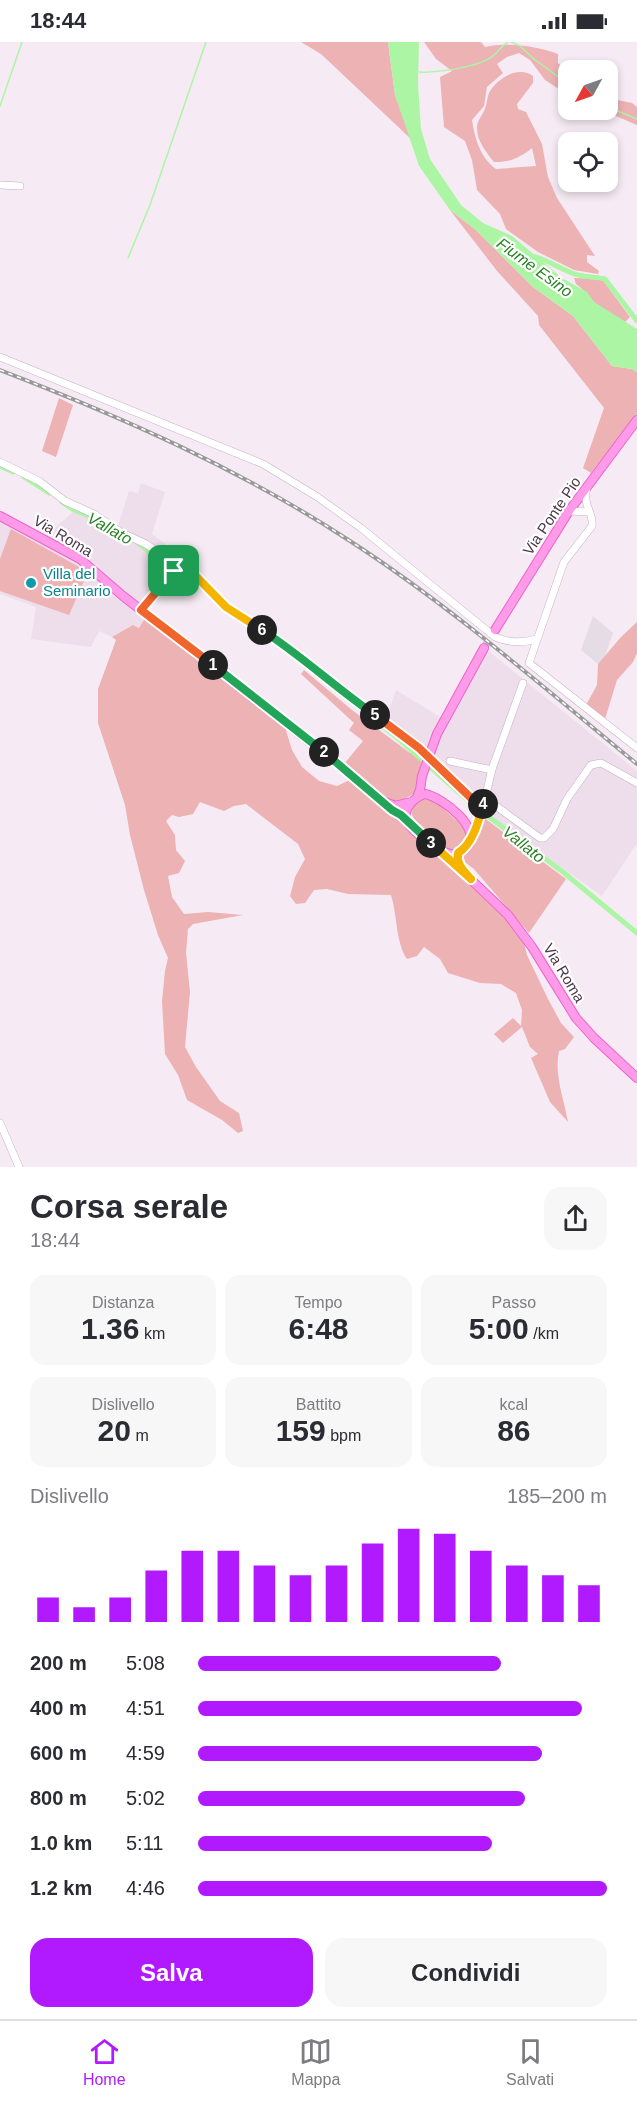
<!DOCTYPE html>
<html lang="it">
<meta charset="utf-8">
<style>
:root{--surface:#fff;--page:#f7f7f7;--text:#2b2b33;--muted:#7c7c81;--line:#e1e1e2;--accent:#b119ff}
body{margin:0;font-family:Helvetica,sans-serif;background:var(--page);color:var(--text);height:100vh;display:flex;flex-direction:column;font-size:22px;white-space:nowrap}
*{box-sizing:border-box;margin:0}
p{font-size:20px;color:var(--muted)}
.icon{flex:none;width:33px;height:33px;fill:none;stroke:currentColor;stroke-width:2;stroke-linecap:round;stroke-linejoin:round}
.map{position:relative;height:1125px;overflow:hidden}
.side{display:flex;flex-direction:column;background:var(--surface);flex:1}
.side>*{flex:none}
.needle{width:39px;rotate:230deg}
.fabs{position:absolute;left:558px;top:18px;display:grid;gap:12px}
.fabs a{display:grid;place-items:center;width:60px;height:60px;border-radius:12px;background:var(--surface);box-shadow:0 3px 9px #0003;font-size:30px}
.pin{position:absolute;display:grid;place-items:center;width:51px;height:51px;color:#fff;margin:-26px;border-radius:12px;box-shadow:0 3px 9px #0006}
.km{position:absolute;width:30px;height:30px;margin:-15px;border-radius:50%;background:#222;color:#fff;font-size:16px;line-height:30px;text-align:center}
.round{display:grid;place-items:center;flex:none;width:63px;height:63px;border-radius:18px;background:var(--page)}
.summary{display:flex;align-items:center;justify-content:space-between;height:102px;padding:0 30px}
h1{font-size:33px;font-weight:600;line-height:45px}
.stats{display:grid;grid-template-columns:repeat(3,1fr);gap:9px;height:102px;padding:6px 30px}
.stats div{display:grid;align-content:center;border-radius:15px;background:var(--page);text-align:center}
.stats b{font-size:30px;font-weight:600}
.stats small{font-size:16px;font-weight:400}
.stats p{font-size:16px}
.chart{height:168px;padding:12px 30px}
.chart p{display:flex;justify-content:space-between}
.chart svg{width:100%;height:108px;margin-top:6px;stroke:var(--accent);stroke-width:6}
.action{display:flex;gap:12px;margin-top:auto;padding:12px 30px}
.action a{flex:1;height:69px;border-radius:18px;background:var(--accent);color:#fff;font-size:24px;font-weight:600;line-height:69px;text-align:center}
.action a+a{background:var(--page);color:var(--text)}
ul{padding:0 30px;list-style:none;font-size:20px}
li{display:grid;grid-template-columns:96px 72px 1fr;align-items:center;height:45px}
li i{height:15px;border-radius:8px;background:var(--accent)}
.status{display:flex;justify-content:space-between;align-items:center;height:42px;padding:0 30px;background:var(--surface);direction:ltr}
.status svg{height:16px;fill:currentColor}
.tabs{display:flex;justify-content:space-around;align-items:center;height:84px;border-top:2px solid var(--line);background:var(--surface);font-size:16px;color:var(--muted)}
.tabs a{display:grid;justify-items:center;gap:3px}
.tabs .active{color:var(--accent)}
.map>svg:first-child{display:block}
.residential{fill:#eeddeb}
.industrial{fill:#e6dce5}
.green{fill:#ecb2b4}
.water{fill:#acf5a5}
.lines{fill:none;stroke-linecap:round;stroke-linejoin:round}
.stream{stroke:#acf5a5;stroke-width:1.5}
.canal{stroke:#acf5a5;stroke-width:5}
.major-tunnel{stroke:#d4c7d2;stroke-width:8;stroke-dasharray:8 4;stroke-linecap:butt}
.minor-casing{stroke:#c5afc2;stroke-width:8}
.major-casing{stroke:#eb64ce;stroke-width:10}
.minor{stroke:#fff;stroke-width:7}
.major{stroke:#ff9be8;stroke-width:8}
.rail-casing{stroke:#999;stroke-width:4}
.rail{stroke:#fff;stroke-width:1.5;stroke-dasharray:4.5;stroke-linecap:butt}
.split-1-casing{stroke:#fff;stroke-width:12}
.split-2-casing{stroke:#fff;stroke-width:12}
.split-3-casing{stroke:#fff;stroke-width:12}
.split-4-casing{stroke:#fff;stroke-width:12}
.split-5-casing{stroke:#fff;stroke-width:12}
.split-6-casing{stroke:#fff;stroke-width:12}
.split-7-casing{stroke:#fff;stroke-width:12}
.split-1{stroke:#f0652b;stroke-width:8}
.split-2{stroke:#22a559;stroke-width:8}
.split-3{stroke:#22a559;stroke-width:8}
.split-4{stroke:#f5b400;stroke-width:8}
.split-5{stroke:#f0652b;stroke-width:8}
.split-6{stroke:#22a559;stroke-width:8}
.split-7{stroke:#f5b400;stroke-width:8}
.culture-dot{fill:#0f9aa8;stroke:#fff;stroke-width:2}
.labels{text-anchor:middle;stroke-width:4.5;stroke-linejoin:round;paint-order:stroke}
.street-label{font-size:15px;fill:#4b3849;stroke:#fff}
.culture-label{font-size:15px;fill:#0d838f;stroke:#fff;text-anchor:start}
.water-label{font-size:16px;font-style:italic;fill:#278221;stroke:#fff}
</style>
<div class="status"><b>18:44</b><svg viewBox="0 0 49 12"><path d="M0 12V9h3v3zM5 12V6h3v6zM10 12V3h3v9zM15 12V0h3v12zM26 1h20v11H26zM47 4h2v5h-2z"/></svg></div>
<div class="map">
<svg width="637" height="1125" viewBox="0 0 637 1125">
<rect width="100%" height="100%" fill="#f6ebf4"/>
<path class="residential" d="M141 441 165 450 152 492 184 516 143 563 126 551 74 507 49 491 73 470 95 478 115 493 129 449 138 451Z
M0 469 9 474 7 479 84 523 145 576 139 586 133 583 112 595 99 589 91 605 31 597 36 565 0 552Z
M487 608 637 729V801L602 854 483 770 430 722 432 715 386 677 396 648 445 678Z"/>
<path class="industrial" d="M593 574 613 591 605 614 598 622 581 608Z"/>
<path class="green" d="M301 0H388L395 53 411 97 321 12Z
M424 0H481L485 5C505 0 537 4 558 12V21L568 30V53L545 38 530 18 519 11 507 15 497 22 503 31 487 45 484 64 472 78C475 97 480 115 496 127L536 124 532 106C521 115 509 121 494 120 486 110 477 99 477 86 477 79 481 75 484 69 487 63 487 56 489 51 497 36 519 23 533 34V41L517 62 518 67 526 70 542 102 548 135 557 156 595 214 587 213V220L599 229 598 232 574 228 538 210 506 187 500 172 477 148 472 118 465 99 444 85 440 35 452 29 436 17Z
M608 56 632 61 637 65V83L604 69 587 68H608Z
M450 168 476 188 533 245 573 274 612 324 632 327 637 330V372L591 431 583 426 604 366 539 283 538 274 497 229Z
M574 236 602 237 630 275 625 280C615 273 603 268 594 260 588 253 584 248 576 242Z
M59 356 73 363 56 415 42 409Z
M11 487 88 530 69 573 0 549V517Z
M145 576 284 682 292 708 302 725 319 739 337 744 352 737 437 810 500 869 523 897 527 913 548 957 561 981 574 995 565 1007 559 1009C554 1034 564 1056 568 1080L550 1060 531 1016 538 1012 530 1005 522 985 503 1001 494 992 513 976 521 984 522 968 516 951 501 942 480 941 448 931 440 917 424 905 417 914 407 917C396 902 397 872 391 853L348 852 327 847 314 848 305 861 296 862 290 854 295 835 305 817 298 802 246 762 234 764 224 769 200 760 193 772 179 775 172 773 166 779 175 793 176 808 185 819 179 831 168 834 172 855 184 872 208 870 243 873 193 882 188 887 186 911 190 950 185 1005 196 1025 220 1059 239 1071 243 1089 238 1091 222 1078 187 1058 178 1033 165 1012 162 959 165 929 168 916 158 893 144 848 130 793 125 763 98 681V647L116 598 112 595 133 583 139 586Z
M637 580V611L633 620 617 638 605 677 586 663 597 643 598 622 621 595Z
M304 628 352 668 410 711 414 704 424 713 418 732 415 751 397 761 389 759 344 722 363 699 349 688 354 681 301 632Z
M423 757 434 758 464 785 466 795 462 804C457 806 454 808 448 807 442 806 437 800 432 796 421 787 398 768 423 757Z
M483 775 566 837 529 891 474 827 462 818V814C478 804 476 792 483 775Z"/>
<path class="water" d="M388 0H419L418 42 421 87 430 117 461 163 483 181 512 194 562 236 587 250 594 260 637 287V330L632 327 612 324 573 274 533 245 476 188 450 168 419 124 395 53Z"/>
<g class="lines">
<path class="stream" d="M511 0 520 4 534 17 568 42
M419 30C435 31 482 25 494 13 499 9 501 4 508 0
M0 64 22 0
M608 65 637 77
M128 216 150 163 206 0"/>
<path class="canal" d="M532 214C547 217 558 226 572 231 583 236 594 234 605 237L637 279
M0 424 13 430
M24 435 49 451
M62 460 72 467 96 477 124 495
M138 501 169 525 189 534 213 555
M276 601 395 694 473 763 563 830 637 891"/>
<path class="major-tunnel" d="M484 606 495 588"/>
<g class="minor-casing">
<path id="minor" d="M0 143 20 144
M0 315 263 422 316 454 361 486 495 595C510 601 522 601 537 597
M0 420 39 439 65 459 94 472 122 491 146 502 178 524 191 528 226 565 295 610 344 651 419 706 471 756 484 762
M587 446C582 464 594 470 592 484L564 520 529 621 637 706
M569 469 589 470
M141 568 159 548 178 524
M450 719 492 728
M485 756 540 796H544L553 787 567 757 591 723 601 721 637 741
M471 795 483 765 492 727 523 641
M0 1081 19 1125"/>
</g>
<g class="major-casing">
<path id="major" d="M0 474 80 517 123 554 353 734 407 780
M495 588 569 469 637 378
M425 752C442 755 486 788 465 807 462 810 457 812 452 812 442 812 413 790 407 780 401 767 415 755 425 752Z
M417 755 420 748 422 734 437 692 484 606
M385 760 395 764 411 760
M440 808 508 873 532 905 576 976 594 996 637 1036"/>
</g>
<use href="#minor" class="minor"/>
<use href="#major" class="major"/>
<g class="rail-casing">
<path id="rail" d="M0 328C122 375 240 427 350 499 452 565 543 645 637 722"/>
</g>
<use href="#rail" class="rail"/>
</g>
<g class="lines">
<g class="split-1-casing">
<path id="split-1" d="M174 529 141 568 213 623"/>
</g>
<g class="split-2-casing">
<path id="split-2" d="M213 623 324 710"/>
</g>
<g class="split-3-casing">
<path id="split-3" d="M324 710 392 768 401 773 431 801"/>
</g>
<g class="split-4-casing">
<path id="split-4" d="M431 801 471 837C464 829 456 822 458 811 473 802 479 778 483 762"/>
</g>
<g class="split-5-casing">
<path id="split-5" d="M375 673 419 706 471 756 483 762"/>
</g>
<g class="split-6-casing">
<path id="split-6" d="M262 588C302 614 336 646 375 673"/>
</g>
<g class="split-7-casing">
<path id="split-7" d="M174 529 178 524 190 528 226 565 262 588"/>
</g>
<use href="#split-1" class="split-1"/>
<use href="#split-2" class="split-2"/>
<use href="#split-3" class="split-3"/>
<use href="#split-4" class="split-4"/>
<use href="#split-5" class="split-5"/>
<use href="#split-6" class="split-6"/>
<use href="#split-7" class="split-7"/>
</g>
<circle class="culture-dot" cx="31" cy="541" r="6"/>
<g class="labels">
<g class="street-label">
<text transform="translate(552 474) rotate(-56)" y="5">Via Ponte Pio</text>
<text transform="translate(63 494) rotate(31)" y="5">Via Roma</text>
<text transform="translate(564 931) rotate(59)" y="5">Via Roma</text>
</g>
<g class="culture-label">
<text x="43" y="537">Villa del<tspan x="43" dy="17">Seminario</tspan></text>
</g>
<g class="water-label">
<text transform="translate(535 225) rotate(36)" y="6">Fiume Esino</text>
<text transform="translate(110 486) rotate(29)" y="6">Vallato</text>
<text transform="translate(524 802) rotate(38)" y="6">Vallato</text>
</g>
</g>
</svg>
<div class="fabs">
<a><svg class="needle" viewBox="-14 -14 28 28"><path d="M0-13l5 13h-10z" fill="#e53935"/><path d="M0 13l5-13h-10z" fill="#7c7c81"/></svg></a>
<a><svg class="icon" aria-label="locate" viewBox="0 0 24 24"><circle cx="12" cy="12" r="6"/><path d="M12 2v4M12 18v4M2 12h4M18 12h4"/></svg></a>
</div>
<div class="pin" style="left:174px;top:529px;background:#1e9e55"><svg class="icon" aria-label="arrive" viewBox="0 0 24 24"><path d="M6 21V4h12l-3 4 3 4H6"/></svg></div>
<b class="km" style="left:213px;top:623px">1</b>
<b class="km" style="left:324px;top:710px">2</b>
<b class="km" style="left:431px;top:801px">3</b>
<b class="km" style="left:483px;top:762px">4</b>
<b class="km" style="left:375px;top:673px">5</b>
<b class="km" style="left:262px;top:588px">6</b>
</div>
<section class="side">
<div class="summary"><div><h1>Corsa serale</h1><p>18:44</p></div><a class="round"><svg class="icon" aria-label="share" viewBox="0 0 24 24"><path d="M12 15V3M7 8l5-5 5 5M5 13v7h14v-7"/></svg></a></div>
<div class="stats">
<div><p>Distanza</p><b>1.36<small> km</small></b></div>
<div><p>Tempo</p><b>6:48</b></div>
<div><p>Passo</p><b>5:00<small> /km</small></b></div>
</div>
<div class="stats">
<div><p>Dislivello</p><b>20<small> m</small></b></div>
<div><p>Battito</p><b>159<small> bpm</small></b></div>
<div><p>kcal</p><b>86</b></div>
</div>
<div class="chart"><p><span>Dislivello</span>185–200 m</p>
<svg viewBox="0 0 160 44" preserveAspectRatio="none"><path d="M5 44V34M15 44V38M25 44V34M35 44V23M45 44V15M55 44V15M65 44V21M75 44V25M85 44V21M95 44V12M105 44V6M115 44V8M125 44V15M135 44V21M145 44V25M155 44V29"/></svg>
</div>
<ul>
<li><b>200 m</b>5:08<i style="width:74%"></i></li>
<li><b>400 m</b>4:51<i style="width:94%"></i></li>
<li><b>600 m</b>4:59<i style="width:84%"></i></li>
<li><b>800 m</b>5:02<i style="width:80%"></i></li>
<li><b>1.0 km</b>5:11<i style="width:72%"></i></li>
<li><b>1.2 km</b>4:46<i style="width:100%"></i></li>
</ul>
<div class="action"><a>Salva</a><a>Condividi</a></div>
</section>
<nav class="tabs">
<a class="active"><svg class="icon" aria-label="home" viewBox="0 0 24 24"><path d="M3 11l9-7 9 7M6 9v11h12V9"/></svg>Home</a>
<a><svg class="icon" aria-label="map" viewBox="0 0 24 24"><path d="M3 6l6-2 6 2 6-2v14l-6 2-6-2-6 2zM9 4v14M15 6v14"/></svg>Mappa</a>
<a><svg class="icon" aria-label="saved" viewBox="0 0 24 24"><path d="M7 4h10v16l-5-4-5 4z"/></svg>Salvati</a>
</nav>
